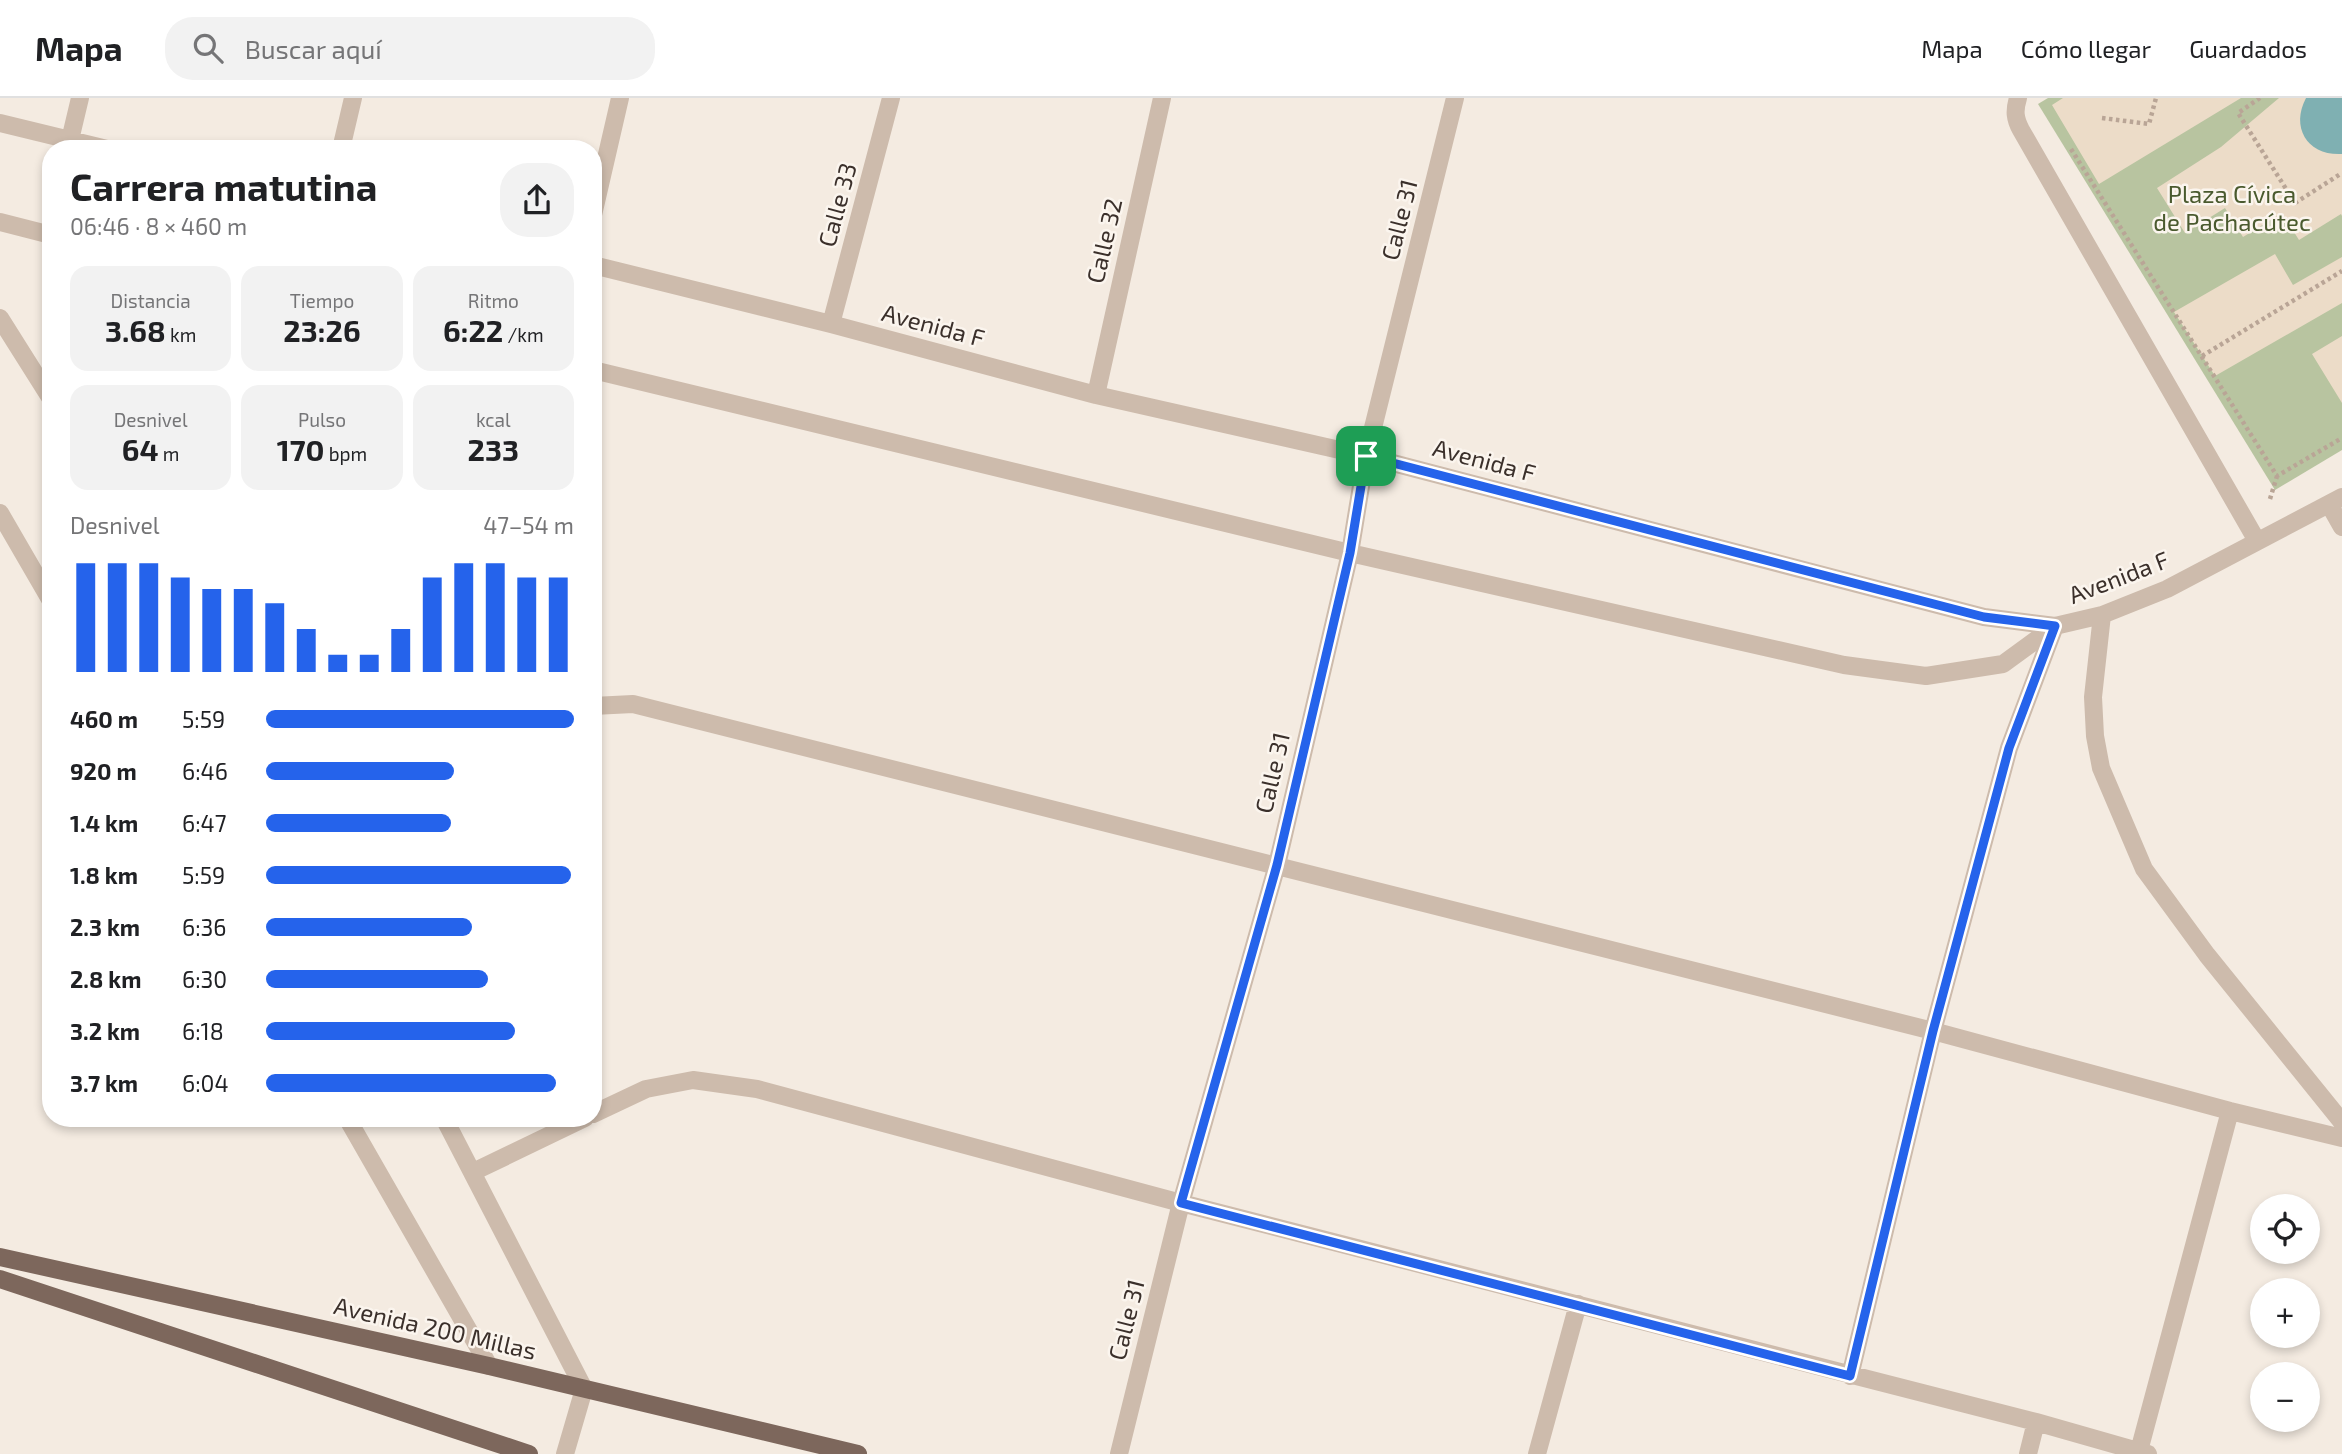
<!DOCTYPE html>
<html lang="es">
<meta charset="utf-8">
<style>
:root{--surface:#fff;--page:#f2f2f2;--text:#202124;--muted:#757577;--line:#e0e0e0;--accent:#2563eb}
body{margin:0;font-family:"Exo 2",sans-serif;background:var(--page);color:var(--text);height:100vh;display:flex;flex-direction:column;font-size:26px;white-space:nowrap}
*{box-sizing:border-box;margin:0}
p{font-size:23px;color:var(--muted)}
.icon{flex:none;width:38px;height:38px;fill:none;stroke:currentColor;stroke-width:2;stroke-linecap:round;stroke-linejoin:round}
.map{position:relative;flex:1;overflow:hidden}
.side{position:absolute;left:42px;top:42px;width:560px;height:987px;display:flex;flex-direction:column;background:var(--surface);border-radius:28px;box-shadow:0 4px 10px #0003}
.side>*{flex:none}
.fabs{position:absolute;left:2250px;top:1096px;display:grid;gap:14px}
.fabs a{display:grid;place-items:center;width:70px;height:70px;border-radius:50%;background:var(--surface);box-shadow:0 4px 10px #0003;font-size:35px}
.pin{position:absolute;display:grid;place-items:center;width:60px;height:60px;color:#fff;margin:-30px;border-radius:14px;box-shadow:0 4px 10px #0006}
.round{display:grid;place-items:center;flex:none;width:74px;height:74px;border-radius:28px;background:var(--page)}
.overview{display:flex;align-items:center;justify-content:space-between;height:119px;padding:0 28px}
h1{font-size:38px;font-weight:700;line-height:52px}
.metrics{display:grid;grid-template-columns:repeat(3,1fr);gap:10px;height:119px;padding:7px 28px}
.metrics div{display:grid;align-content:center;border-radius:18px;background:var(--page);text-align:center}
.metrics b{font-size:30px;font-weight:700}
.metrics small{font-size:19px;font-weight:400}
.metrics p{font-size:19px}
.chart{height:196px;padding:14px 28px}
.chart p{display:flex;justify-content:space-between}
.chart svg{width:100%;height:126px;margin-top:7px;stroke:var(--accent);stroke-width:6}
ul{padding:0 28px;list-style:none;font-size:23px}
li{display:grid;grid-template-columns:112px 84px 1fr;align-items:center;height:52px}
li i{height:18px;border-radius:9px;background:var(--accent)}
header{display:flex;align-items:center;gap:42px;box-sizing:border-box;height:98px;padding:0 35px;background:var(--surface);border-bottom:2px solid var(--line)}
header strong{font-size:33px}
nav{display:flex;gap:38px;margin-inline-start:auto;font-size:24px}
.search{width:490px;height:63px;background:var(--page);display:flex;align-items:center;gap:18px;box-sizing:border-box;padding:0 24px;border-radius:28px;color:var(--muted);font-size:26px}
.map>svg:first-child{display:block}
.green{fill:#b8c4a0}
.plaza{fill:#ecdcc8}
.water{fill:#7fb0b2}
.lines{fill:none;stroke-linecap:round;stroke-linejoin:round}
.path{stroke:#b9a596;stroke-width:4.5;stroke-dasharray:3.5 3.5;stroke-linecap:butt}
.minor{stroke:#cdbbac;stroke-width:18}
.major{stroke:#7d675c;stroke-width:18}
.route-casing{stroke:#fff;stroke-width:14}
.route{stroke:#2563eb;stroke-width:9}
.labels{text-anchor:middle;stroke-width:5;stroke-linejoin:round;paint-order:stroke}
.park-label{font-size:24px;fill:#4a5a2e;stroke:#fbf5ee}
.street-label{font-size:24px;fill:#3b302b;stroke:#fbf5ee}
</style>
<header>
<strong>Mapa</strong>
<div class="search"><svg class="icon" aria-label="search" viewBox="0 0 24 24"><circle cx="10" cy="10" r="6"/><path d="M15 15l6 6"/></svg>Buscar aquí</div>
<nav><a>Mapa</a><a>Cómo llegar</a><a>Guardados</a></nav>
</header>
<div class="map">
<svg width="2342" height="1356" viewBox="0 0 2342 1356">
<rect width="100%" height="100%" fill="#f4ebe1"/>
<path class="green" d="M2048 0H2342V352L2275 392 2038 6Z"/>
<path class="plaza" d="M2063 0H2241L2099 86 2052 7Z
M2279 0H2342V118L2341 116 2299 142 2282 115 2243 139 2225 110 2185 135 2157 90 2221 49Z
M2275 156 2293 187 2342 159V205L2215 278 2174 214Z
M2342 238V305L2312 256Z"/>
<path class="water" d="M2306 0H2342V56C2308 58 2290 30 2306 0Z"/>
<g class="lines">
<path class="path" d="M2260 0 2238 15 2295 105 2342 75
M2102 20 2149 26 2156 0
M2071 51 2277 378 2342 340
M2202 258 2342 173
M2270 401 2277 378"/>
<path class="minor" d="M2018 0C2014 13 2015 21 2021 32L2257 443
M0 25 107 51
M70 42 80 0
M341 51 353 0
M593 117 620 0
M0 124 51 137
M593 167 831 226 1096 297 1366 358 1984 519 2055 528 2102 517 2167 491 2342 399
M0 220 51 301
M831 226 891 0
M593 272 1350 455 1844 567 1926 578 2003 566 2055 528
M1096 297 1162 0
M2329 406 2342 429
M0 415 51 503
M2102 517 2093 599 2095 638 2101 670 2144 771 2207 857 2342 1024
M593 608 633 606 1933 933 2230 1013 2342 1040
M593 1016 646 991 693 982 757 991 1181 1105 2036 1324 2148 1356
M347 1020 489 1268
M444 1020 584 1291 565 1356
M473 1074 585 1020
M1850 1278 1933 933 2009 650 2055 528
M2139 1353 2230 1013
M1119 1356 1181 1105 1277 767 1350 455 1366 358 1455 0
M1537 1356 1578 1206
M2028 1356 2036 1324"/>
<path class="major" d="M0 1159 489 1268 858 1356
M0 1181 529 1356"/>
</g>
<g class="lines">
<g class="route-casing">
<path id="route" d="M1366 358 1984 519 2055 528 2009 650 1933 933 1850 1278 1181 1105 1277 767 1350 455Z"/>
</g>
<use href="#route" class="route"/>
</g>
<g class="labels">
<g class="park-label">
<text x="2232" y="105">Plaza Cívica<tspan x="2232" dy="28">de Pachacútec</tspan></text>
</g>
<g class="street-label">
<text transform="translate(838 107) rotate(-75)" y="8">Calle 33</text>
<text transform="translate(1400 122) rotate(-76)" y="8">Calle 31</text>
<text transform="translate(1105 143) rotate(-77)" y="8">Calle 32</text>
<text transform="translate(933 228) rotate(15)" y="8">Avenida F</text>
<text transform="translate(1484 363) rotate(15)" y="8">Avenida F</text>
<text transform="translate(2119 480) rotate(-21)" y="8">Avenida F</text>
<text transform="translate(1273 675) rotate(-77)" y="8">Calle 31</text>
<text transform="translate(1127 1222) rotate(-76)" y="8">Calle 31</text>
<text transform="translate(435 1231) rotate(13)" y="8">Avenida 200 Millas</text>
</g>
</g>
</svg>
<div class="fabs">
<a><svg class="icon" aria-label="locate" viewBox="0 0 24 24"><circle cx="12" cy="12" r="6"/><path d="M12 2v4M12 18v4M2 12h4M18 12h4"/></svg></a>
<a>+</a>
<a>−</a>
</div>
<div class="pin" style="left:1366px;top:358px;background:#1e9e55"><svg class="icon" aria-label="arrive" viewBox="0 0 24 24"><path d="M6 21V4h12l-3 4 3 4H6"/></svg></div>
<section class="side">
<div class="overview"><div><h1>Carrera matutina</h1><p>06:46 · 8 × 460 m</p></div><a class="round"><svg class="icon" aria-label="share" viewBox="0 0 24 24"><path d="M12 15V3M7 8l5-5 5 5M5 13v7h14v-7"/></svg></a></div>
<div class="metrics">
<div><p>Distancia</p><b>3.68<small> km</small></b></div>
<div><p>Tiempo</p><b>23:26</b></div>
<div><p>Ritmo</p><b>6:22<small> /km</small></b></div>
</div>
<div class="metrics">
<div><p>Desnivel</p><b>64<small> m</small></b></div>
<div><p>Pulso</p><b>170<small> bpm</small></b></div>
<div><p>kcal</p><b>233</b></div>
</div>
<div class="chart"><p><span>Desnivel</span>47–54 m</p>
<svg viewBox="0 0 160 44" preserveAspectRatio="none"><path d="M5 44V6M15 44V6M25 44V6M35 44V11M45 44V15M55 44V15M65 44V20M75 44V29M85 44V38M95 44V38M105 44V29M115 44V11M125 44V6M135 44V6M145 44V11M155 44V11"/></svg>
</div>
<ul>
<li><b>460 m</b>5:59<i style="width:100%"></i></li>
<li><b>920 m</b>6:46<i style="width:61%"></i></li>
<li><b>1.4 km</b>6:47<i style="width:60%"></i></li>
<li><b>1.8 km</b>5:59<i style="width:99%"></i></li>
<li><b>2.3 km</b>6:36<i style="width:67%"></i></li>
<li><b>2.8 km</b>6:30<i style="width:72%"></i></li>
<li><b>3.2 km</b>6:18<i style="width:81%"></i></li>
<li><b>3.7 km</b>6:04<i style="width:94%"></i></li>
</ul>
</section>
</div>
